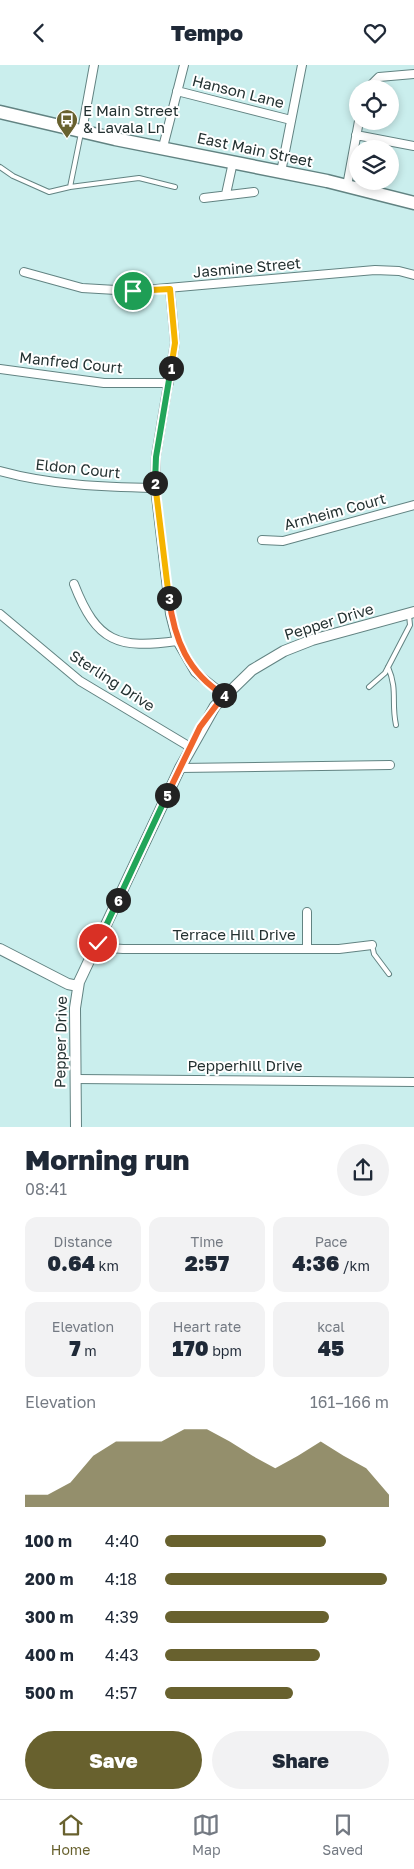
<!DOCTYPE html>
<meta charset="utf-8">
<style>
:root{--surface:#fff;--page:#f2f2f3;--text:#1f2937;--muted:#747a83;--line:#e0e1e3;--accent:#68612e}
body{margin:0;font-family:"Golos Text",sans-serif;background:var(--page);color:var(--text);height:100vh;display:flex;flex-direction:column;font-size:19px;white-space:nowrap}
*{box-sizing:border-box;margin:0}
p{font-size:16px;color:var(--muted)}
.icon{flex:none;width:28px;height:28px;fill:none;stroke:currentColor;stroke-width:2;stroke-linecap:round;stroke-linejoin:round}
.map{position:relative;height:1062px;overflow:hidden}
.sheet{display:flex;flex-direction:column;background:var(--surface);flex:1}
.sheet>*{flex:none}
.fabs{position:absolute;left:349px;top:15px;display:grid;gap:10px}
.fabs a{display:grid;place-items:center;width:50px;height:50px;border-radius:50%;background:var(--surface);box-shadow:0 2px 8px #0003;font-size:25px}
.pin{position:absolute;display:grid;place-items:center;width:42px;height:42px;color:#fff;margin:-21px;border:2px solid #fff;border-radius:50%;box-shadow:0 1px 5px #0007}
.km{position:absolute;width:25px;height:25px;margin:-12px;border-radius:50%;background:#222;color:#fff;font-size:14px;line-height:25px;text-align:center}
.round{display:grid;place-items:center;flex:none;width:52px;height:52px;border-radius:26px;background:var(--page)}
.head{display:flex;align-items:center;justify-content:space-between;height:85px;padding:0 25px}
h1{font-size:28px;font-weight:800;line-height:38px}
.stats{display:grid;grid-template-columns:repeat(3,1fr);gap:8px;height:85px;padding:5px 25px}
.stats div{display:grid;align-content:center;border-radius:12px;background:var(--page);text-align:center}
.stats b{font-size:21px;font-weight:800}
.stats small{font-size:14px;font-weight:400}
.stats p{font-size:14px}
.chart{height:140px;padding:10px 25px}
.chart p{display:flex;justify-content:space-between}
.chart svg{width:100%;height:90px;margin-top:5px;fill:var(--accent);opacity:.7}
.cta{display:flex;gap:10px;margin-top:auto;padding:10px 25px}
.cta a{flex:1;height:58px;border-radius:30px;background:var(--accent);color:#fff;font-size:20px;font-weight:800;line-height:58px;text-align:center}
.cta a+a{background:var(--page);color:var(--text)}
ul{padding:0 25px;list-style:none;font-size:16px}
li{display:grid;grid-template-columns:80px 60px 1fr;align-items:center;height:38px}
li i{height:12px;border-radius:6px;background:var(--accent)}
header{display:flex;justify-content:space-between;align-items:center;height:65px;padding:0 25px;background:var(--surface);font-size:22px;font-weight:800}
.tabs{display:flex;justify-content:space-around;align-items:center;height:70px;border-top:1px solid var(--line);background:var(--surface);font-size:14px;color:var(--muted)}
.tabs a{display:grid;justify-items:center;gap:2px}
.tabs .selected{color:var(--accent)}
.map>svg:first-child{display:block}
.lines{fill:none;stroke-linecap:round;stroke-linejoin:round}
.service-casing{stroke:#628382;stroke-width:6}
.minor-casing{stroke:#628382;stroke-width:10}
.tertiary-casing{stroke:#628382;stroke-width:12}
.primary-casing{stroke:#628382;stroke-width:15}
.service{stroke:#fff;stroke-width:4}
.minor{stroke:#fff;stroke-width:8}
.tertiary{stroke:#fff;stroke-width:10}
.primary{stroke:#fff;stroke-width:12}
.split-1-casing{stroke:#fff;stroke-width:10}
.split-2-casing{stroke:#fff;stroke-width:10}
.split-3-casing{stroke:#fff;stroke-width:10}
.split-4-casing{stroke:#fff;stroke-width:10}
.split-5-casing{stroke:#fff;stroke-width:10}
.split-6-casing{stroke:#fff;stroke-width:10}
.split-7-casing{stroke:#fff;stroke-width:10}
.split-1{stroke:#f5b400;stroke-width:6}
.split-2{stroke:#22a559;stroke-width:6}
.split-3{stroke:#f5b400;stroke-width:6}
.split-4{stroke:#f0652b;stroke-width:6}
.split-5{stroke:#f0652b;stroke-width:6}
.split-6{stroke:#22a559;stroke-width:6}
.split-7{stroke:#22a559;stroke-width:6}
.labels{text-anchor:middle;stroke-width:4;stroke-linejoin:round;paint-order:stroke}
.street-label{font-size:15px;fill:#233131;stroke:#fff}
.poi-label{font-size:15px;fill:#233131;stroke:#fff;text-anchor:start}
</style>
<header><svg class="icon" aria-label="back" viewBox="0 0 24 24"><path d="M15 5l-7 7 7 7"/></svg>Tempo<svg class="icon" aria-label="heart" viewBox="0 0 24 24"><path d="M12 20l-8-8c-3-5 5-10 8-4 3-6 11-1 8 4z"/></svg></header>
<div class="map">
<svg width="414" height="1062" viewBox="0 0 414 1062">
<rect width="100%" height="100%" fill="#caeeed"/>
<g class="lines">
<g class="service-casing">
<path id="service" d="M0 102 13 111 49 127 70 122 81 68
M70 122 139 113 175 122
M388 602C398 625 391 637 396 660
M369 622 385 608 410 560 409 550
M372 880 374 889 389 909"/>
</g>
<g class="minor-casing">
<path id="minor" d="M367 24 379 12 414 9
M177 26 291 55
M82 66 94 0
M356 70 414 81
M163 82 184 0
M281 107 302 0
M347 121 359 56
M226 129 233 97
M204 133 254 127
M24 207 82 223 133 226 375 205 399 206 414 210
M170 224 175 278 156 391 155 423 170 549 177 576 195 607 224 630
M0 304 104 318H169
M0 406C51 420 103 422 155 423
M262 475 283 476 414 440
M74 519C97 578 118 584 177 576
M0 549 80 616 190 682
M180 703 390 700
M307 847V884
M96 882 123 884H339L372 880
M76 1014 414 1017"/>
</g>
<g class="tertiary-casing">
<path id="tertiary" d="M0 884 68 919 78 921
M76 1062 75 943 79 917 180 703 215 641 252 605 284 586 312 575 414 547"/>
</g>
<g class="primary-casing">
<path id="primary" d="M0 47 115 74 327 116 414 138"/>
</g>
<use href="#service" class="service"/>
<use href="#minor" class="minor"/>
<use href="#tertiary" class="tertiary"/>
<use href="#primary" class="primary"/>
</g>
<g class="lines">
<g class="split-1-casing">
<path id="split-1" d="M133 226 170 224 175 278 171 303"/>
</g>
<g class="split-2-casing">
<path id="split-2" d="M155 418 156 392 171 303"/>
</g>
<g class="split-3-casing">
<path id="split-3" d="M155 418 169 533"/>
</g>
<g class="split-4-casing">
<path id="split-4" d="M169 533C174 574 188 608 224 630"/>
</g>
<g class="split-5-casing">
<path id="split-5" d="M167 730 200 662 224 630"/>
</g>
<g class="split-6-casing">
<path id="split-6" d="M118 835 167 730"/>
</g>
<g class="split-7-casing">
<path id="split-7" d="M98 878 118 835"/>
</g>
<use href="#split-1" class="split-1"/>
<use href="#split-2" class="split-2"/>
<use href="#split-3" class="split-3"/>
<use href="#split-4" class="split-4"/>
<use href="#split-5" class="split-5"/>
<use href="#split-6" class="split-6"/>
<use href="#split-7" class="split-7"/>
</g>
<defs>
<g id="bus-pin" transform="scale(1.125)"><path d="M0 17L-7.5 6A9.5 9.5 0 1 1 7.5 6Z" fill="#68612e" stroke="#fff"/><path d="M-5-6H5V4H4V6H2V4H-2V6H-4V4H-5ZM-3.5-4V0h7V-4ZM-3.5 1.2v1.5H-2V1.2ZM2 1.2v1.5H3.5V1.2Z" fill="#fff"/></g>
</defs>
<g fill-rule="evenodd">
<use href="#bus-pin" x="67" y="55"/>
</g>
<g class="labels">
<g class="street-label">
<text transform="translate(238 27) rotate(14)" y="5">Hanson Lane</text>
<text transform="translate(255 85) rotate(12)" y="5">East Main Street</text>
<text transform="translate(247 203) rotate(-5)" y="5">Jasmine Street</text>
<text transform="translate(71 298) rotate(6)" y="5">Manfred Court</text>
<text transform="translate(78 404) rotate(6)" y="5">Eldon Court</text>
<text transform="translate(335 447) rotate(-15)" y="5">Arnheim Court</text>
<text transform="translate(329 557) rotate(-17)" y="5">Pepper Drive</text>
<text transform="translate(112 616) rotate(33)" y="5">Sterling Drive</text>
<text x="234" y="875">Terrace Hill Drive</text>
<text transform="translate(61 977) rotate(-89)" y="5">Pepper Drive</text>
<text x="245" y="1006">Pepperhill Drive</text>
</g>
<g class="poi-label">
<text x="83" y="51">E Main Street<tspan x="83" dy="17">&amp; Lavala Ln</tspan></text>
</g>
</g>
</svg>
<div class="fabs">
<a><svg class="icon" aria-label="locate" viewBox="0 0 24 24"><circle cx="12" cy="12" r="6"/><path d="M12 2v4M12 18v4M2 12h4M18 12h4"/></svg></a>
<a><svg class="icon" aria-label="layers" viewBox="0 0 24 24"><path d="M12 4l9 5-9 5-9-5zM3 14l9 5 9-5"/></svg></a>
</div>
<div class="pin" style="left:133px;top:226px;background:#1e9e55"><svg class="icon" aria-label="arrive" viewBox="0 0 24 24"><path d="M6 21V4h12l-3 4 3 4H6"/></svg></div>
<div class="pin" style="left:98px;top:878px;background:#d93025"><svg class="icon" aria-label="check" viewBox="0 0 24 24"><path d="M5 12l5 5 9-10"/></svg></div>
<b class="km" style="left:171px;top:303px">1</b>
<b class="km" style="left:155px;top:418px">2</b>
<b class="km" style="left:169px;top:533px">3</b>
<b class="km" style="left:224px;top:630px">4</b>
<b class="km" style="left:167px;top:730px">5</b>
<b class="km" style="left:118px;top:835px">6</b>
</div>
<section class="sheet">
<div class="head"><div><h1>Morning run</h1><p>08:41</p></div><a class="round"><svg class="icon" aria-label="share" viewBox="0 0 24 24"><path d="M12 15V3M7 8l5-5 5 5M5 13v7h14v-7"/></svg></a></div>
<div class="stats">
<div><p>Distance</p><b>0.64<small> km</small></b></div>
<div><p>Time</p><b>2:57</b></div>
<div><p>Pace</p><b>4:36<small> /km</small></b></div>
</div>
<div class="stats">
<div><p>Elevation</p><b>7<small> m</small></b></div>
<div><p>Heart rate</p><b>170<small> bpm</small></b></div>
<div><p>kcal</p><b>45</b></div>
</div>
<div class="chart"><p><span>Elevation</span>161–166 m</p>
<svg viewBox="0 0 160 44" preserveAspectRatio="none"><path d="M0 44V38L10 38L20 32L30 19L40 12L50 12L60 12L70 6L80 6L90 12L100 19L110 25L120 19L130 12L140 19L150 25L160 38V44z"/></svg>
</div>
<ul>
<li><b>100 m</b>4:40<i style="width:72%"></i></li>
<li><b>200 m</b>4:18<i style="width:99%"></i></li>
<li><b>300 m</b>4:39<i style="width:73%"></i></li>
<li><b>400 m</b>4:43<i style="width:69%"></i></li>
<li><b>500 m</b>4:57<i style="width:57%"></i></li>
</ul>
<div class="cta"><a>Save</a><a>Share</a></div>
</section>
<nav class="tabs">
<a class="selected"><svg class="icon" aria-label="home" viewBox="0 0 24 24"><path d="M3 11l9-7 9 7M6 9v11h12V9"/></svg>Home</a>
<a><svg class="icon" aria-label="map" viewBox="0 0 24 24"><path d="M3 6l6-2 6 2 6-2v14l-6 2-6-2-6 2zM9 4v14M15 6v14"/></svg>Map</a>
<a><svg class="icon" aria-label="saved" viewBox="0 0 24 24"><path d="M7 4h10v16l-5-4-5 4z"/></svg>Saved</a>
</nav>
